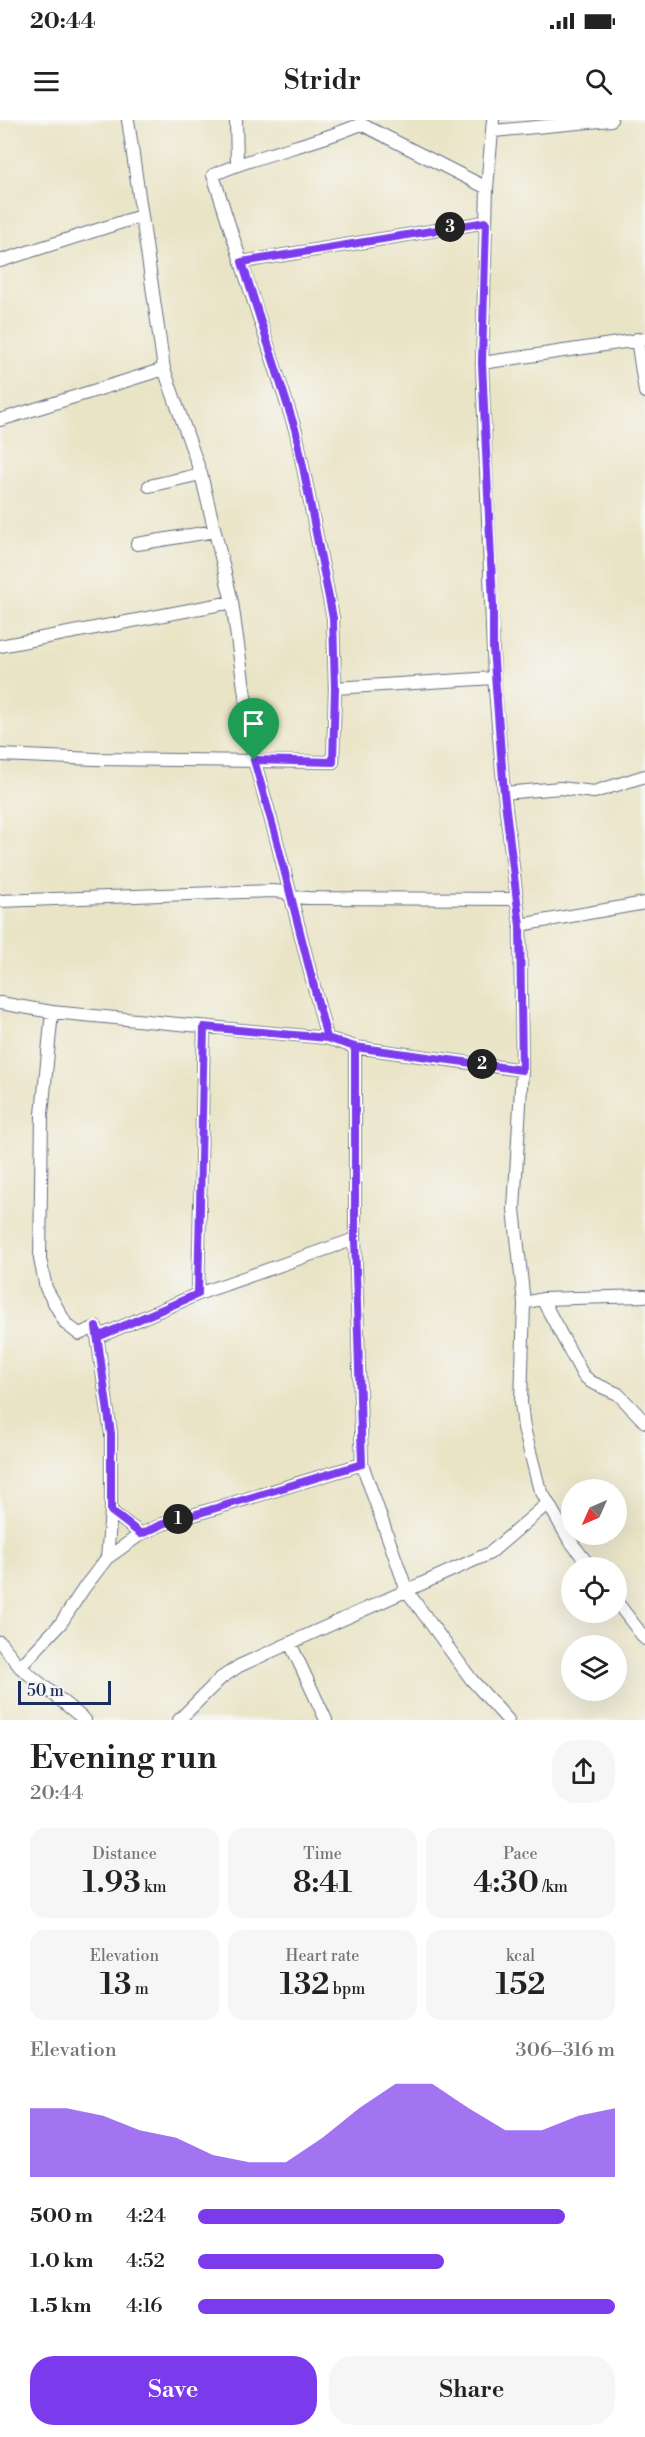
<!DOCTYPE html>
<meta charset="utf-8">
<style>
:root{--surface:#fff;--page:#f6f6f6;--text:#222;--muted:#767676;--accent:#7c3aed}
body{margin:0;font-family:"Libre Bodoni",serif;background:var(--page);color:var(--text);height:100vh;display:flex;flex-direction:column;font-size:22px;white-space:nowrap}
*{box-sizing:border-box;margin:0}
p{font-size:20px;color:var(--muted)}
.icon{flex:none;width:33px;height:33px;fill:none;stroke:currentColor;stroke-width:2;stroke-linecap:round;stroke-linejoin:round}
.map{position:relative;height:1600px;overflow:hidden}
.sheet{display:flex;flex-direction:column;background:var(--surface);flex:1}
.sheet>*{flex:none}
.needle{width:39px;rotate:225deg}
.tools{position:absolute;left:561px;top:1359px;display:grid;gap:12px}
.tools a{display:grid;place-items:center;width:66px;height:66px;border-radius:50%;background:var(--surface);box-shadow:0 6px 24px #0002;font-size:30px}
.scale{position:absolute;left:18px;bottom:15px;width:93px;box-sizing:border-box;padding-left:6px;border:3px solid #1b2f5e;border-top:0;font-size:16px;line-height:21px;white-space:nowrap;color:#1b2f5e;-webkit-text-stroke:4px #f6f6f2;paint-order:stroke}
.pin{position:absolute;display:grid;place-items:center;width:51px;height:51px;color:#fff;margin:-62px -26px;border-radius:50% 50% 50% 0;rotate:-45deg;box-shadow:0 0 6px #0007}
.pin .icon{rotate:45deg}
.km{position:absolute;width:30px;height:30px;margin:-15px;border-radius:50%;background:#222;color:#fff;font-size:16px;line-height:30px;text-align:center}
.round{display:grid;place-items:center;flex:none;width:63px;height:63px;border-radius:24px;background:var(--page)}
.summary{display:flex;align-items:center;justify-content:space-between;height:102px;padding:0 30px}
h1{font-size:33px;font-weight:600;line-height:45px}
.figures{display:grid;grid-template-columns:repeat(3,1fr);gap:9px;height:102px;padding:6px 30px}
.figures div{display:grid;align-content:center;border-radius:15px;background:var(--page);text-align:center}
.figures b{font-size:30px;font-weight:600}
.figures small{font-size:16px;font-weight:400}
.figures p{font-size:16px}
.chart{height:168px;padding:12px 30px}
.chart p{display:flex;justify-content:space-between}
.chart svg{width:100%;height:108px;margin-top:6px;fill:var(--accent);opacity:.7}
.primary-button{display:flex;gap:12px;margin-top:auto;padding:12px 30px}
.primary-button a{flex:1;height:69px;border-radius:24px;background:var(--accent);color:#fff;font-size:24px;font-weight:600;line-height:69px;text-align:center}
.primary-button a+a{background:var(--page);color:var(--text)}
ul{padding:0 30px;list-style:none;font-size:20px}
li{display:grid;grid-template-columns:96px 72px 1fr;align-items:center;height:45px}
li i{height:15px;border-radius:8px;background:var(--accent)}
.status{display:flex;justify-content:space-between;align-items:center;height:42px;padding:0 30px;background:var(--surface);direction:ltr}
.status svg{height:16px;fill:currentColor}
header{display:flex;justify-content:space-between;align-items:center;height:78px;padding:0 30px;background:var(--surface);font-size:27px;font-weight:600}
.map>svg:first-child{display:block}
.lines{fill:none;stroke-linecap:round;stroke-linejoin:round}
.street-casing{stroke:#636e82;stroke-width:14}
.street{stroke:#fff;stroke-width:12}
.route-casing{stroke:#fff;stroke-width:12}
.route{stroke:#7c3aed;stroke-width:8}
</style>
<div class="status"><b>20:44</b><svg viewBox="0 0 49 12"><path d="M0 12V9h3v3zM5 12V6h3v6zM10 12V3h3v9zM15 12V0h3v12zM26 1h20v11H26zM47 4h2v5h-2z"/></svg></div>
<header><svg class="icon" aria-label="menu" viewBox="0 0 24 24"><path d="M4 6h16M4 12h16M4 18h16"/></svg>Stridr<svg class="icon" aria-label="search" viewBox="0 0 24 24"><circle cx="10" cy="10" r="6"/><path d="M15 15l6 6"/></svg></header>
<div class="map">
<svg width="645" height="1600" viewBox="0 0 645 1600">
<rect width="100%" height="100%" fill="#f6f6f2"/>
<filter id="ink" filterUnits="userSpaceOnUse"><feTurbulence type="fractalNoise" baseFrequency=".0167" numOctaves="2"/><feDisplacementMap in="SourceGraphic" scale="12" xChannelSelector="R" yChannelSelector="G"/><feConvolveMatrix kernelMatrix="1 2 1 2 8 2 1 2 1" color-interpolation-filters="sRGB"/></filter>
<filter id="wash" filterUnits="userSpaceOnUse"><feTurbulence type="fractalNoise" baseFrequency=".008" numOctaves="4" result="noise"/><feDisplacementMap in="SourceGraphic" scale="24" xChannelSelector="R" yChannelSelector="G"/><feGaussianBlur stdDeviation="1.35" result="paint"/><feColorMatrix in="noise" values="0 0 0 0 0 0 0 0 0 0 0 0 0 0 0 0 0 1.4 0 .05"/><feComposite in="paint" operator="in"/></filter>
<g filter="url(#wash)">
<rect width="100%" height="100%" fill="#eae4c6"/>
</g>
<g filter="url(#ink)">
<g class="lines">
<g class="street-casing">
<path id="street" d="M128 0 164 249 201 354 232 482 254 640 275 714 327 918
M236 0 237 44
M493 0 487 68 482 243 494 558 504 673 520 805 522 950 514 1089 524 1183 521 1283 524 1308 539 1367 568 1418 591 1448
M494 11 611 0
M0 141 141 96
M242 142 486 102
M637 219 645 272
M482 243 645 219
M0 300 164 249
M149 366 201 354
M137 424 215 411
M0 526 232 482
M335 568 494 558
M0 635 96 639 333 642 335 568 333 498 296 312 213 55C261 33 313 25 361 4L487 68
M504 673 560 668 594 672 645 656
M0 781 272 771 285 772 291 777 308 778 516 779
M520 805 645 783
M0 883 52 892 327 918 355 927 522 950
M52 892 42 994 40 1139 46 1168 66 1204 79 1214 96 1207
M355 927V1119L362 1344 407 1471 471 1559 508 1600
M198 1174 204 907
M542 1179 645 1176
M524 1183 542 1179 583 1255 591 1262 618 1274 645 1302
M96 1207 100 1216 198 1174 355 1119
M96 1208 111 1314V1391L107 1438
M111 1391 141 1414
M616 1481 645 1519
M0 1522 20 1547 85 1600
M290 1523 326 1600
M20 1547 61 1503 84 1468 107 1438 141 1414 163 1404 362 1344
M179 1600 221 1558 239 1546 490 1433 547 1384"/>
</g>
<use href="#street" class="street"/>
</g>
</g>
<g class="lines" filter="url(#ink)">
<g class="route-casing">
<path id="route" d="M254 640 275 714 327 918 355 927V1119L362 1344 163 1404 141 1414 111 1391V1314L96 1207 100 1216 198 1174 204 907 327 918 355 927 522 950 520 806 504 673 493 528V484L482 243 486 102 242 142 296 312 333 498 335 568 333 642 254 640"/>
</g>
<use href="#route" class="route"/>
</g>
</svg>
<div class="tools">
<a><svg class="needle" viewBox="-14 -14 28 28"><path d="M0-13l5 13h-10z" fill="#e53935"/><path d="M0 13l5-13h-10z" fill="#767676"/></svg></a>
<a><svg class="icon" aria-label="locate" viewBox="0 0 24 24"><circle cx="12" cy="12" r="6"/><path d="M12 2v4M12 18v4M2 12h4M18 12h4"/></svg></a>
<a><svg class="icon" aria-label="layers" viewBox="0 0 24 24"><path d="M12 4l9 5-9 5-9-5zM3 14l9 5 9-5"/></svg></a>
</div>
<div class="scale">50 m</div>
<div class="pin" style="left:254px;top:640px;background:#1e9e55"><svg class="icon" aria-label="arrive" viewBox="0 0 24 24"><path d="M6 21V4h12l-3 4 3 4H6"/></svg></div>
<b class="km" style="left:178px;top:1399px">1</b>
<b class="km" style="left:482px;top:944px">2</b>
<b class="km" style="left:450px;top:107px">3</b>
</div>
<section class="sheet">
<div class="summary"><div><h1>Evening run</h1><p>20:44</p></div><a class="round"><svg class="icon" aria-label="share" viewBox="0 0 24 24"><path d="M12 15V3M7 8l5-5 5 5M5 13v7h14v-7"/></svg></a></div>
<div class="figures">
<div><p>Distance</p><b>1.93<small> km</small></b></div>
<div><p>Time</p><b>8:41</b></div>
<div><p>Pace</p><b>4:30<small> /km</small></b></div>
</div>
<div class="figures">
<div><p>Elevation</p><b>13<small> m</small></b></div>
<div><p>Heart rate</p><b>132<small> bpm</small></b></div>
<div><p>kcal</p><b>152</b></div>
</div>
<div class="chart"><p><span>Elevation</span>306–316 m</p>
<svg viewBox="0 0 160 44" preserveAspectRatio="none"><path d="M0 44V16L10 16L20 19L30 25L40 28L50 35L60 38L70 38L80 28L90 16L100 6L110 6L120 16L130 25L140 25L150 19L160 16V44z"/></svg>
</div>
<ul>
<li><b>500 m</b>4:24<i style="width:88%"></i></li>
<li><b>1.0 km</b>4:52<i style="width:59%"></i></li>
<li><b>1.5 km</b>4:16<i style="width:100%"></i></li>
</ul>
<div class="primary-button"><a>Save</a><a>Share</a></div>
</section>
